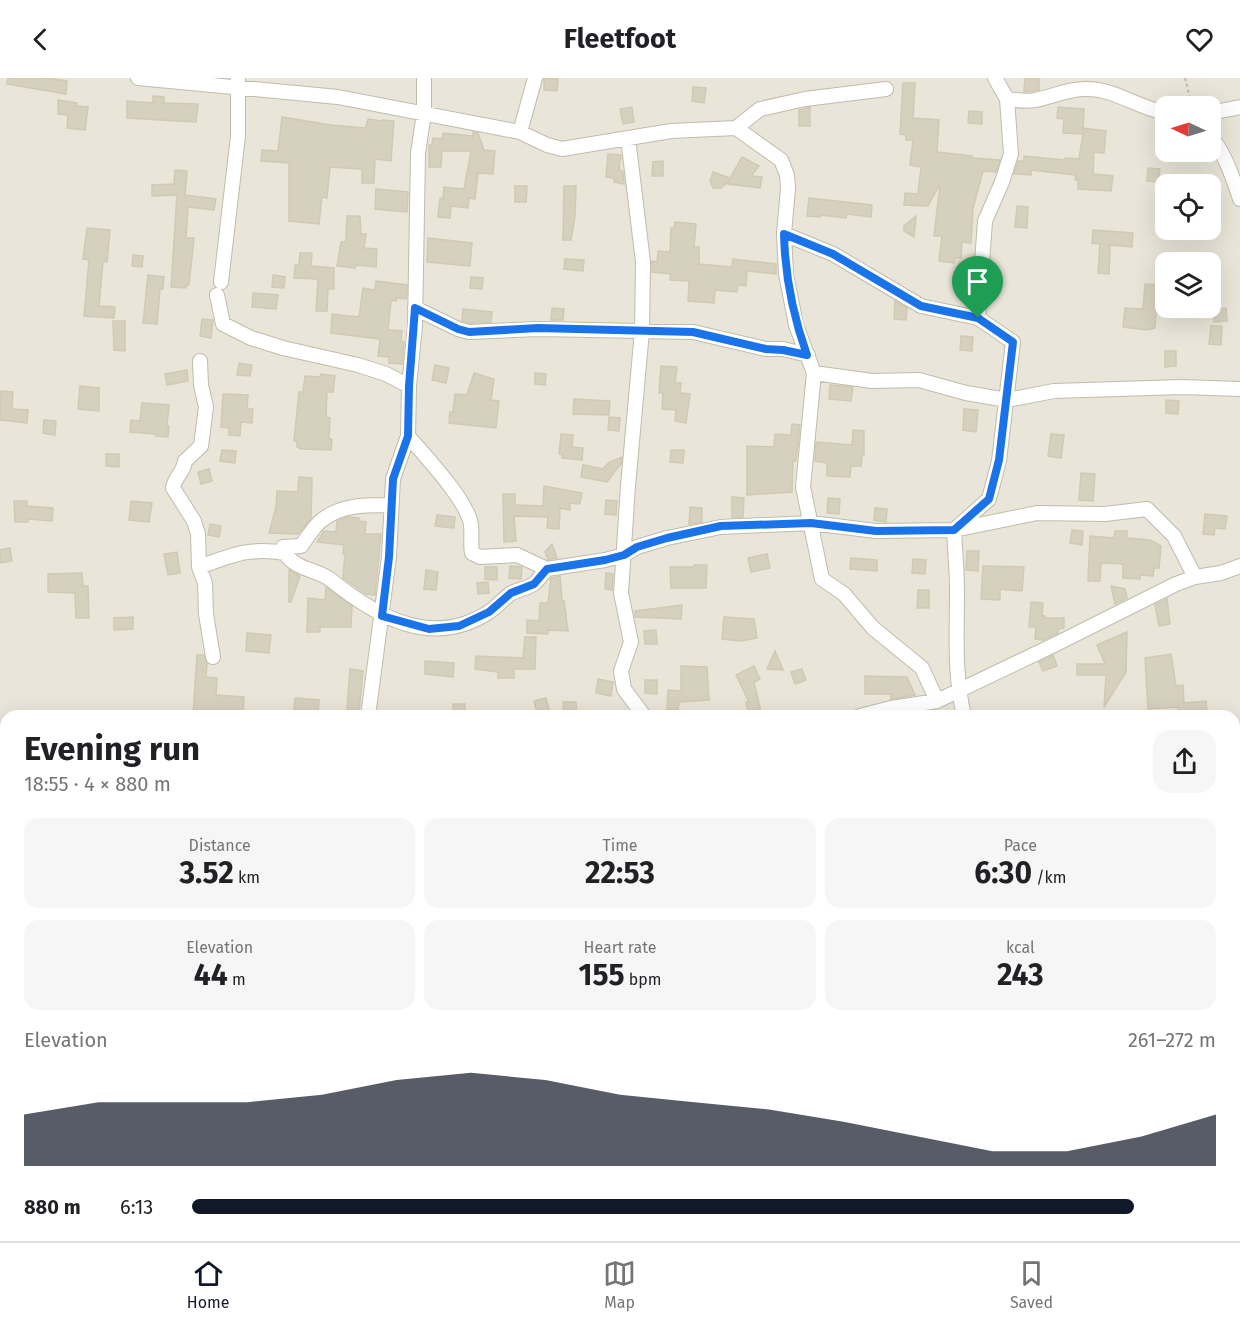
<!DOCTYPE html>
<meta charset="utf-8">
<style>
:root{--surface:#fff;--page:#f6f6f6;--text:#202124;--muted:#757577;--line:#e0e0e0;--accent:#111827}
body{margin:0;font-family:"Fira Sans",sans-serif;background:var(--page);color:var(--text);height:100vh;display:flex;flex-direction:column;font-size:22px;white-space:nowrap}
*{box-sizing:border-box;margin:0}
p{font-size:20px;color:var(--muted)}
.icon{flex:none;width:33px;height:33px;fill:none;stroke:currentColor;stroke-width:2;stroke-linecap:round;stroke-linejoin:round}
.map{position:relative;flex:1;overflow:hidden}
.details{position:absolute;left:0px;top:632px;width:1240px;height:532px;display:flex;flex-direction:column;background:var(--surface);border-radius:18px 18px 0 0;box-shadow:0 6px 24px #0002}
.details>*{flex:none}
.needle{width:39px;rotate:274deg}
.tools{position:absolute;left:1155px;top:18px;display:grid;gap:12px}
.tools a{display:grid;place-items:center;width:66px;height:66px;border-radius:12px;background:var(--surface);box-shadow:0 6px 24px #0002;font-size:30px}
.pin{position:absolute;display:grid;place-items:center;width:51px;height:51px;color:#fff;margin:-62px -26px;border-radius:50% 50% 50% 0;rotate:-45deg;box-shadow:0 0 6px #0007}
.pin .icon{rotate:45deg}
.round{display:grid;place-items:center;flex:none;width:63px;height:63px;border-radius:18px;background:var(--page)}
.summary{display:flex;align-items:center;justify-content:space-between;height:102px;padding:0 24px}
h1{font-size:33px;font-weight:700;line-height:45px}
.figures{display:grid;grid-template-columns:repeat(3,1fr);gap:9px;height:102px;padding:6px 24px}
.figures div{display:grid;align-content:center;border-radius:15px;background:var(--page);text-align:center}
.figures b{font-size:30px;font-weight:700}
.figures small{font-size:16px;font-weight:400}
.figures p{font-size:16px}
.chart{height:168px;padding:12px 24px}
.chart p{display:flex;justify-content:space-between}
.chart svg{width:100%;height:108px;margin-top:6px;fill:var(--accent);opacity:.7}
ul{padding:0 24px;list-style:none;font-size:20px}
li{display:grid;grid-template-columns:96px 72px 1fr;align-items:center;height:45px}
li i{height:15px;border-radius:8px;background:var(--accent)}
header{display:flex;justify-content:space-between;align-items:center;height:78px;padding:0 24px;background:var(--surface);font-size:27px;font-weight:700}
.tab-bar{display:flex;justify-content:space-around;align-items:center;height:84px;border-top:2px solid var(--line);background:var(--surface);font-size:16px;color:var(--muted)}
.tab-bar a{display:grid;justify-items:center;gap:3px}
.tab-bar .on{color:var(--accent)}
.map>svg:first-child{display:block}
.residential{fill:#e9e5d8;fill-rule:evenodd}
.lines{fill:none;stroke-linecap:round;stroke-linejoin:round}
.stream{stroke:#a8caf0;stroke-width:4.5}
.building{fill:#d6d0bf;stroke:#d1c9b3;stroke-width:1.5}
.street-casing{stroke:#c0bcac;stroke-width:16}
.path{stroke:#c2b99e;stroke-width:2;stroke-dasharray:3 3;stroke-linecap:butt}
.street{stroke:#fff;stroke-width:14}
.route-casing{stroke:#fff;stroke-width:12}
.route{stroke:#1a73e8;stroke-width:8}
</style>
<header><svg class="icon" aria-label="back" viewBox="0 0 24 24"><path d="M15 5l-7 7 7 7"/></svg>Fleetfoot<svg class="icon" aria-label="heart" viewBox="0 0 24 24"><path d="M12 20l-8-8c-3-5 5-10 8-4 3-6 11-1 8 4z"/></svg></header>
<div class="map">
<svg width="1240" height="1163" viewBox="0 0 1240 1163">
<rect width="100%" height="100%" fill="#f5f3ea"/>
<path class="residential" d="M0 0H1240V1163H0ZM1166 28H1210V74H1166ZM1166 106H1210V152H1166ZM1166 184H1210V230H1166ZM6 638H1234V1158H6Z"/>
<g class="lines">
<path class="stream" d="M1234 1145 1240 1146
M1146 1163 1154 1158"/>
</g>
<path class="building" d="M8 0H47L67 3 66 16 7 6Z
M544 0 558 1 557 13 544 12Z
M1025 0H1039V12L1024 14Z
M903 5H915L913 40 939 42 937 74 972 78V80L1000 82 996 94 983 93 973 130 971 165 962 164 961 180H955L954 185 939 183 942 158H934L940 106 928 128 904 127 905 115 918 116 921 89 910 87 913 62H906V57L900 56Z
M693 9 706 10 704 25 692 23Z
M153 18 164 19V25L198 26 196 44 127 40V23L153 25Z
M58 22 77 25V28L88 29 85 52 67 50 68 37 58 36Z
M632 29 634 44 623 46 620 31Z
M810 29V48H799V32Z
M1058 29 1084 31 1083 54V50L1106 53 1104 75 1094 74 1093 96 1113 98 1111 113 1078 111V102H1075L1076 97 1031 92V97L1014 96 1018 83H1024V78L1065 82V80L1079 81 1083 56 1063 55 1064 41 1057 40Z
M969 33 982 34V46L968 45Z
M282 39 331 47 366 50 368 41 382 43V42L394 43 391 83 375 81 374 105H362V91L330 89 327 120 322 119 319 146 289 143V85L261 83 262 72 278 73Z
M473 54 478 55 484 72 495 73 493 96 478 95 475 121 469 120 468 130 451 128 450 140 438 139 440 120 443 121 444 109 464 111 471 73H442L441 89H429V67H432L433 60 442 61 443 55 473 58Z
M608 76 621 77 619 92 623 93 624 106 614 104V100L606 99Z
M742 79 759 88 751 98 762 99 760 110 728 106 729 103 721 110H713L710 103 713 94 730 100Z
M663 83V98H652L653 84Z
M1148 90 1160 91 1158 104 1147 103Z
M175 92 187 93 185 117 216 121 214 132 188 129 186 160H194L189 207H186V210L171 209 177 117 152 118V107L174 106Z
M515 108H527L526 124H515Z
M564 108H576L575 138 571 162H563Z
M376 111 408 114 407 134 375 131Z
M809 120 872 127 871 139 847 136 846 140 820 137V139L807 138Z
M1017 128 1028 129 1027 150 1015 149Z
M347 138H360L361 156H366L364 170 377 171 376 189 356 187 355 190 337 188 341 164H346Z
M916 138 914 159 904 153V148Z
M675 144 696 146 694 169H699V186L732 189 733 181 776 186V196L747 193 746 208 738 207 737 214 715 212 714 225 688 223 689 203 670 202 671 196 652 194V183L657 184 658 173 670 174 671 150H674Z
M87 150 110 152 107 184 103 183 99 228 115 229 114 240 84 238 89 182 83 181Z
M1093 152 1133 155 1132 169 1110 167 1109 196 1098 195 1100 166 1092 165Z
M428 160 472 165 470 188 427 184Z
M300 175H312L311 188 334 190V211H328L327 233H316L318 201 294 200 295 187H299Z
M133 177 143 178 142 189 132 188Z
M565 181 584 182 583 193 564 191Z
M148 197 164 199 163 211H160L157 246 143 245Z
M273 197 285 199 284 210 272 209Z
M471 199 483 200 482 211 470 210Z
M376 203 407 207 406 221 396 220V223L391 222 388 252 402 253 401 263 404 264 402 286 389 285V279L378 278 380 261 331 255 332 236 359 239 363 210 375 212Z
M1145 206 1158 207 1155 250 1147 252 1123 249 1125 230 1143 231Z
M253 215 278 217 276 231 252 229Z
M895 223 907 230 906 242 894 241Z
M552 230 564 231 563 242H551Z
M1226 230 1227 243 1214 244V231Z
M463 231 492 234 491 244 470 245 462 243Z
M202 241 213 242 211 260 200 258Z
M113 243H125V273L114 272Z
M1211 248H1222L1221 267 1209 266Z
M961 258 973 259 972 273 960 272Z
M1165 273H1176V288L1165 289Z
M239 285 252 287 250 298 237 297Z
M435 287 449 290 446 305 432 302Z
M661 288 677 289 675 305H681L680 315 690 316 686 345 675 343 676 332 662 331 663 315H659Z
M187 292 188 303 167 307 165 296Z
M474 295 494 301 491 322 499 323 496 350 449 345 450 334H453L455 316 467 317Z
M535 295 546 296 545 307 535 306Z
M321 296 335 298 333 314H327L326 339 330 340 329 361H332L331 372 301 371 297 369V363H294L299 314H303L305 298 320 299Z
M830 307 853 309 851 323 829 321Z
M80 308 99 310V333L78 331Z
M1 313 13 314 12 331 28 332 27 345 0 342Z
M223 316 248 317 247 331H253L252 345 241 344 240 358 229 357V350L221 349Z
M574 321 610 323 609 337 573 336Z
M1166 322 1179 323 1178 336 1166 335Z
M142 325 169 327 167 348H169L168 359 156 358V356L130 354 131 342 140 343Z
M964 331 978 332 976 354 963 352Z
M609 339 620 340 619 353 608 352Z
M44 342 56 343 55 357 43 355Z
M792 346 800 347 796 383H793L792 414 747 417V368L774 369 775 356 791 357Z
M853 352 864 353V377H862L861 388H851L850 399 827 398V385L815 383 816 364 852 367Z
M561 356 573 357 572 369 583 370 582 382 562 380V376H559Z
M1051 356 1064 357 1061 380 1048 378Z
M222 372 236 373 235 385 220 383Z
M671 372H684L683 385 670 384Z
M106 376H119V389L106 388Z
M622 379 621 386 607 404 581 399 583 387 603 391 608 385Z
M209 391 212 403 201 406 198 394Z
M1081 395 1095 396 1093 423 1079 422Z
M299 399 312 400 311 440 298 456 269 455 276 429 277 413 298 414Z
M544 408 582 415 580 426 570 425V432L560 430 559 451 547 450 548 439 514 438 516 463 504 464 503 416H515V427L543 428Z
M732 419 744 420 743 439 732 440Z
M828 420 840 421 839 436 827 435Z
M606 422 617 423 616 437 605 436Z
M14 423H27V428L53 430 52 443 28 441V444H15Z
M131 423 152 425 149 444 129 442Z
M690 429 702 430V444L689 446Z
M875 430 887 431 886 444 874 442Z
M1205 436 1227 438 1225 451 1215 450 1214 457 1203 456Z
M437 437 455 439 454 450 435 448Z
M348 439 359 440V443L366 444 365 456H381L375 517 366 516 343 500 345 476H343L344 467 317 464 324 453 336 454 337 443Z
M210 446 221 448 219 459 208 457Z
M1072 452 1083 453 1082 467 1070 465Z
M1115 453H1127V460L1150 462 1161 468 1159 490H1154L1153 498 1140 497V501L1123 500V486L1101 485 1100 503H1088L1090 458 1114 460Z
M552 466 557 480 548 482 545 474Z
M10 470 12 483 0 485V472Z
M967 473H979L978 493 966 492Z
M177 474 180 495 168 497 164 476Z
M767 476 770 490 751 494 748 480Z
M851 480 877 482V493L850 491Z
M913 481 926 482 925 496 912 495Z
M694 487H707L706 510H671L670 489H694Z
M510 488 522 489 521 501 509 500Z
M983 488 1024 489 1022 513 1000 511V522L981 521Z
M485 489H497V502L485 501Z
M289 492 300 498 291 524H289Z
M426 492 438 494 436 512 424 511Z
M82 495 83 508H88L89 540H76L75 515 48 514V496Z
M606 495 613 496 612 512 605 511Z
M560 498 562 523H564L568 553 548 552V556L527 555V542L539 543 540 525H548L551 500Z
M488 504 489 515 478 516 477 505Z
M1111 508 1125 511 1127 520 1115 526Z
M326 509 352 528 351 549H320V554H307L308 520 325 522Z
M918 512H929V530H917Z
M1167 521 1170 546 1159 548 1155 527Z
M1031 524 1043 525 1042 538H1045V540H1064V550L1058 551V555L1043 562 1035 561 1036 549H1029Z
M682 527 681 541 635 539V533Z
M133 539V551L114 552V540Z
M724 539 754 541 757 560 741 563 722 561Z
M656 552 657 566H645L644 553Z
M1127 554 1126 594 1104 629 1106 597H1077V586H1105L1097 567Z
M247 555 271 557 269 575 246 573Z
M525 559H536L535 591H514V600H498V594L475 591 476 578 523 580Z
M775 573 783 592 767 591Z
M1171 576 1176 608 1183 607 1184 625 1206 623 1207 634 1179 637 1178 629 1148 631 1145 580Z
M197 577H204L207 585 206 599 217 600 216 617 244 619 243 638H193Z
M1053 577 1057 588 1043 593 1039 584Z
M425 583 454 585 453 599 425 596Z
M681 588 707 589 709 622 679 624 678 632H667L668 612 681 613Z
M754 588 760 601 754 604 762 638H749L746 624H749L736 597Z
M350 591 363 593 359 633 347 632Z
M802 591 806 602 795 606 791 594Z
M865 598 907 599 915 617 891 621V616H865Z
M598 601 613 604 611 618 596 615Z
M645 602H657V616L645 615Z
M295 620 319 622 318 635 294 633Z
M546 620 549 632 537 635 534 623Z
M563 624H576L577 638H564Z
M453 626H465V638H453Z"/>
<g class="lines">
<g class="street-casing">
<path id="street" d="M138 0 338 19 520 54 547 67 562 71 671 53 736 50 781 82 787 97 788 110 784 156 786 196 796 247 814 295 803 409 822 501 844 516 873 550 922 590 937 623
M1007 21C1016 22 1026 24 1035 22 1052 19 1067 11 1085 11 1114 10 1137 30 1166 35
M1210 35 1240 29
M736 50 760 31 805 21 886 11
M520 54 535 0
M1210 58C1225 75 1233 100 1240 121
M628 60 643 184 642 253 628 408 621 515 631 564 621 593 624 611 644 638
M784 156 833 176 921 228 978 240 1013 264 999 383 989 421 954 452C955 472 957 493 957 513 957 556 954 596 964 638
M221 204 238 58V0
M217 217 223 246 251 260 283 270 358 287 386 296 409 308
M415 230 458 251 469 254 538 251 693 254 766 271H783L808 277
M978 240 985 143 1002 104 1011 76 1007 21 995 0
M200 283 201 307 206 329 201 368 185 383C184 394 174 400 173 410L194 443 198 456 199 489 205 505 206 536 213 579
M814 295 872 303 919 302 966 315 1007 322 1054 313 1182 309 1240 311
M408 358C426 379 462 417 470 442 473 452 470 465 472 475L480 479 517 477 547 491 605 482 624 477 637 469 667 460 721 449 811 445 876 453 954 452 1037 435 1105 436 1147 431 1174 458 1195 499 1221 495 1240 488
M283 469 301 468C307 460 314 448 322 442 342 426 367 427 391 427
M199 489C233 477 249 469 285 475 295 492 317 491 331 502 377 539 432 571 489 534 497 529 502 522 510 516 517 511 528 511 535 505 539 501 543 495 547 491
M368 638 389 479 393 401 408 358 409 308 415 248 418 75 424 35V0
M860 638 891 630 937 623 1056 566 1176 506 1195 499
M0 836 6 833
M0 969H6
M0 1067H6
M1234 1074 1240 1091
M150 1158 151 1163
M432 1158 433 1163
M682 1158 683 1163
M846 1158 847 1163
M941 1158 946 1163
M15 1163 17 1158
M243 1163 245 1158
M450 1163 455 1158
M956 1163 958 1158"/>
</g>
<path class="path" d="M1185 0 1192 28"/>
<use href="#street" class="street"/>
</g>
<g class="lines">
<g class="route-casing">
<path id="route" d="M784 156 833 176 921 228 978 240 1013 264 999 382 989 421 954 452 876 453 811 445 721 448 667 460 637 469 624 477 605 482 547 491 534 506 511 515 489 534 459 548 429 551 382 538 389 479 393 401 408 358 409 308 415 230 458 251 469 254 538 250 693 254 766 271 783 272 807 277C793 238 785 198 784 156Z"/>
</g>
<use href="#route" class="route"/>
</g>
</svg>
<div class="tools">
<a><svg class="needle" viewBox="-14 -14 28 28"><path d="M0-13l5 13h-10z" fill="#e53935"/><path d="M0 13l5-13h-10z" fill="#757577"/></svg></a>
<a><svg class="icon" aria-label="locate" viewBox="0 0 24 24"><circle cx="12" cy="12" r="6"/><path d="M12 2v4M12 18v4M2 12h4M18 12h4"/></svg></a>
<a><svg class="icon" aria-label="layers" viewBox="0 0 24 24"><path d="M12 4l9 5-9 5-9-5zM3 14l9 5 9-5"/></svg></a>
</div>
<div class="pin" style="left:978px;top:240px;background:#1e9e55"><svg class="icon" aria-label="arrive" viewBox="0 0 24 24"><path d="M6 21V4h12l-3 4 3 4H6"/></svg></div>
<section class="details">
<div class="summary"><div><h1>Evening run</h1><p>18:55 · 4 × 880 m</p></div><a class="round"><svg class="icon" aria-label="share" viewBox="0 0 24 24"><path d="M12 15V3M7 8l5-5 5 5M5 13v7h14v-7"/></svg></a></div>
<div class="figures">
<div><p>Distance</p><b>3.52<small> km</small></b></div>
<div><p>Time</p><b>22:53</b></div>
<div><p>Pace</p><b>6:30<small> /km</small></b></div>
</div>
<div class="figures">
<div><p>Elevation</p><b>44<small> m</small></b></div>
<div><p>Heart rate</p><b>155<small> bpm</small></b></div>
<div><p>kcal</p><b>243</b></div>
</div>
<div class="chart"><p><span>Elevation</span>261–272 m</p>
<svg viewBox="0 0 160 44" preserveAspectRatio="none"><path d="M0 44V23L10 18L20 18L30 18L40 15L50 9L60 6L70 9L80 15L90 18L100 21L110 26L120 32L130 38L140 38L150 32L160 23V44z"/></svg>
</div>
<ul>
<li><b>880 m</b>6:13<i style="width:92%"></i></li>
</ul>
</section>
</div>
<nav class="tab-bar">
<a class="on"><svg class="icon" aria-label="home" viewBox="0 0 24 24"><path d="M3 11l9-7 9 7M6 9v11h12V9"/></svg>Home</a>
<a><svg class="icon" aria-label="map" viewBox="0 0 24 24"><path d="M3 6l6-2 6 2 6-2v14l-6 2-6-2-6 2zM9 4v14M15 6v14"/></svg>Map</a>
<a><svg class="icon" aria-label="saved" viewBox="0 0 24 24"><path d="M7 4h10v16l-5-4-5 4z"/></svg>Saved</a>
</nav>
